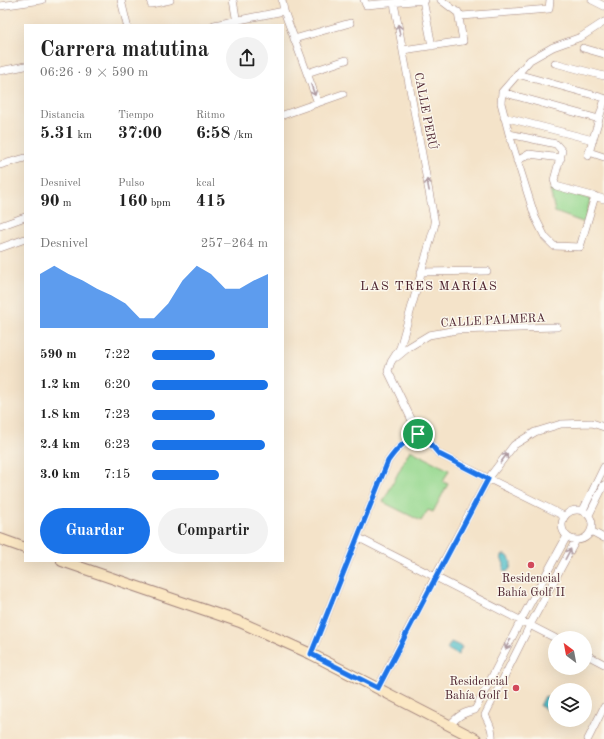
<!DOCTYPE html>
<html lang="es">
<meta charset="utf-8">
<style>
:root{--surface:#fff;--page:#f2f2f2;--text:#222;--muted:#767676;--accent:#1a73e8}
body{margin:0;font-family:"Old Standard TT",serif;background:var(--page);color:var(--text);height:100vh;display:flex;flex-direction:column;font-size:15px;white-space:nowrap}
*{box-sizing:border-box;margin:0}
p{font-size:13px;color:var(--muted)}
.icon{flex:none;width:22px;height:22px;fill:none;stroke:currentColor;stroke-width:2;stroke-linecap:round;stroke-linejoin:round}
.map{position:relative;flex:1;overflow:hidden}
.details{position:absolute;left:24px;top:24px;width:260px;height:538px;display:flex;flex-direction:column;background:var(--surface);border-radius:0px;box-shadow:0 4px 16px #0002}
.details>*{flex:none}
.needle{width:26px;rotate:328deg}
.tools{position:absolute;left:548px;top:631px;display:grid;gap:8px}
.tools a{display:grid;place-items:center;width:44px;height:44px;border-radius:50%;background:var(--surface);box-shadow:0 4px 16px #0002;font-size:20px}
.pin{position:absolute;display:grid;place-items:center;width:34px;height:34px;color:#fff;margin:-17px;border:2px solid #fff;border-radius:50%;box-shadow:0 1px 4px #0007}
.round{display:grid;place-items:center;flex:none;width:42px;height:42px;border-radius:21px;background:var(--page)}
.headline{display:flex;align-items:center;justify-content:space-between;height:68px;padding:0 16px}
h1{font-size:22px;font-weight:600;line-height:30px}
.metrics{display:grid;grid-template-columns:repeat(3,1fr);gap:6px;height:68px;padding:4px 16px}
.metrics div{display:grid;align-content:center}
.metrics b{font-size:17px;font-weight:600}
.metrics small{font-size:11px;font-weight:400}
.metrics p{font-size:11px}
.chart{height:112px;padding:8px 16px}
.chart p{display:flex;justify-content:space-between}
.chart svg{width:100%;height:72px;margin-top:4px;fill:var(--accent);opacity:.7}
.primary-button{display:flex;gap:8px;margin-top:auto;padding:8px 16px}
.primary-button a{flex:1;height:46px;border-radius:24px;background:var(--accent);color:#fff;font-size:16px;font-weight:600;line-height:46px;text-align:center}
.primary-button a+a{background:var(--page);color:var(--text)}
ul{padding:0 16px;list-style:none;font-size:13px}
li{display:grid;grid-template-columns:64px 48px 1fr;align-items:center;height:30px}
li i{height:10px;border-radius:5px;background:var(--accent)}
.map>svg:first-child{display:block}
.green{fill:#96d88f;stroke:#707c5d}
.water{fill:#4fbdc8;stroke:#4c6e7a}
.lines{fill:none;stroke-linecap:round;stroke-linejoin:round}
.minor-casing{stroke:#9f817a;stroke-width:8}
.secondary-casing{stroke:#9f817a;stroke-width:12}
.minor{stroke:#fff;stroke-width:7}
.secondary{stroke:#fbe7c3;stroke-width:10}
.oneway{stroke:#ae9aa0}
.route-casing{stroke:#fff;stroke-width:8}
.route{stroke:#1a73e8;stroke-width:5}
.poi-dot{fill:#d1495b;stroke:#fbf7ec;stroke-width:1.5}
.labels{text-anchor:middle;stroke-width:3;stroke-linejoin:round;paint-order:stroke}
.street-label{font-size:12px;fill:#4a1f2b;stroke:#fbf7ec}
.poi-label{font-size:12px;fill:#4a1f2b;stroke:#fbf7ec}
.neighbourhood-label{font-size:13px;letter-spacing:1px;fill:#4a1f2b;stroke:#fbf7ec}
</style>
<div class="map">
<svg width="604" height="739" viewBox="0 0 604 739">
<rect width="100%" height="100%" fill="#fbf7ec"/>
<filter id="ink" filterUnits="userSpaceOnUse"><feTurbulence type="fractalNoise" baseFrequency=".025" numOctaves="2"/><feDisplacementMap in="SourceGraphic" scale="8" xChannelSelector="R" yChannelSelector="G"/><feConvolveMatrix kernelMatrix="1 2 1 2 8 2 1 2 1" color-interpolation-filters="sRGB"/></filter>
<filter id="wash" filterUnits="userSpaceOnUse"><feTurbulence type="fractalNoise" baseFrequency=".012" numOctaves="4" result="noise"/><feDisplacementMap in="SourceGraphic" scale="16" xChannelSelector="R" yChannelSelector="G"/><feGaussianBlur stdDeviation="0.9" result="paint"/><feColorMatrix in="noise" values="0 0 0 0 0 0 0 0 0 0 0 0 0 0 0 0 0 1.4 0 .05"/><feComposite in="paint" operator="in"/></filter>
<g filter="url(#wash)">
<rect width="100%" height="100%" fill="#f4e3c9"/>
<path class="green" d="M550 189H557L590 199 585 223 555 212Z
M410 450 449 470 443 482 448 484 433 512 428 510 421 521 383 502Z"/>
<path class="water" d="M503 555H505L509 557C512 562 512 569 506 572L503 570 504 564 501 558Z
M451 642 462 647 458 655 447 649Z
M545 696 555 701V714L540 706Z"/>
</g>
<g filter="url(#ink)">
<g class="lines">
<g class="minor-casing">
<path id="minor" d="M121 0 127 25
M233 0 237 23
M282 0 284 11 318 103
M364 0 366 5 425 0
M423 0 432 46
M441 0 462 16 549 9 550 0
M592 0 604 6
M394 3 435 224 400 348 391 362 388 371 419 435
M151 4 170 0
M0 6 42 0
M214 25 284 11
M294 39 350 23
M583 48 604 54
M403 50 463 41 458 12
M555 63 604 76
M0 71 25 66
M307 73 346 60
M517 74 604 98
M502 92 599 119
M283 115 343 94
M504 117 593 140
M509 134 556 144 562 151 554 180 556 186 604 199
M589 152 604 157
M588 156 604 102
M517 161 529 154 561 158
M0 165 25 158
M595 196 580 247 554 246 545 237 535 217 509 134 501 103 502 92 530 60 553 47 581 37 604 22
M0 226 25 217
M0 248 25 239
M421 272 487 271
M397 357 409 347 429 335 457 330 557 327
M419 435 426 439 439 454 564 516
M562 525a15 15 0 1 1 30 0a15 15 0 1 1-30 0Z
M583 510 604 467
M589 515 604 485
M591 531 604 538
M357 537 555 638
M311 654 388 461C398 447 403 443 419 435
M585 654 604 664
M378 688 435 577 488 479 514 445 535 432 561 424 592 423 604 427
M450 725C458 716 462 713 475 710L521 620 567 536
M492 739C493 730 489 723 485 715L530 625 576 540
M588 739 604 707"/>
</g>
<g class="secondary-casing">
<path id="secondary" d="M0 539 25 548
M62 561 240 622 311 654 476 739"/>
</g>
<use href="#minor" class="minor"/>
<use href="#secondary" class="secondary"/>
</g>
<defs><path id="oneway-shaft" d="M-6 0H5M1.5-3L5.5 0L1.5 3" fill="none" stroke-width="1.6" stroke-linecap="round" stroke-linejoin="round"/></defs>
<g class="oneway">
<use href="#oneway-shaft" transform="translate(399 30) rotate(-101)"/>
<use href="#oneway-shaft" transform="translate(313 90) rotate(70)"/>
<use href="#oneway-shaft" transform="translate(428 185) rotate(-101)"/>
<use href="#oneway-shaft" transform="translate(504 458) rotate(-53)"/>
<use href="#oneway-shaft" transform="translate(568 554) rotate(-62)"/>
<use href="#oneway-shaft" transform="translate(508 644) rotate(117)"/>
</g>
</g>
<g class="lines" filter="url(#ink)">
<g class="route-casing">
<path id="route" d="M418 434 426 439 439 454 488 479 436 577 378 688 311 654 388 461C398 447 403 443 418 434Z"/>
</g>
<use href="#route" class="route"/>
</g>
<g class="poi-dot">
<circle cx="531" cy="565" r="4"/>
<circle cx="516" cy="688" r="4"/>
</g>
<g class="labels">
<g class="street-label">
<text transform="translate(426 111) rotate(79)" y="4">CALLE PERÚ</text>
<text transform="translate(493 320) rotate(-3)" y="4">CALLE PALMERA</text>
</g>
<g class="poi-label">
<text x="531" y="582">Residencial<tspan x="531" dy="14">Bahía Golf II</tspan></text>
<text x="508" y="685" text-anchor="end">Residencial<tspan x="508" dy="14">Bahía Golf I</tspan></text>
</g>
<g class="neighbourhood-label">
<text x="429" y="290">LAS TRES MARÍAS</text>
</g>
</g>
</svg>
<div class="tools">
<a><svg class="needle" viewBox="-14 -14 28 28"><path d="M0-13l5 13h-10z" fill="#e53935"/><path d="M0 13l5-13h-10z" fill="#767676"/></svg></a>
<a><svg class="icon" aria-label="layers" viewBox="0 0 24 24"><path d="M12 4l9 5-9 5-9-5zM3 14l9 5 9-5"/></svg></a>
</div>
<div class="pin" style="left:418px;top:434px;background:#1e9e55"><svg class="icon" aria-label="arrive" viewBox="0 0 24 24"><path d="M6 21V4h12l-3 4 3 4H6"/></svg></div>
<section class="details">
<div class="headline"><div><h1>Carrera matutina</h1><p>06:26 · 9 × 590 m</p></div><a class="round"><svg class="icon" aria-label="share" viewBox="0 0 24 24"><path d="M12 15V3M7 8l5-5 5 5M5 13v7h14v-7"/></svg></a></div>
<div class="metrics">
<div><p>Distancia</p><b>5.31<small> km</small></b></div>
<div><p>Tiempo</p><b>37:00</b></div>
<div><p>Ritmo</p><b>6:58<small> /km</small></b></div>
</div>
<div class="metrics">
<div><p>Desnivel</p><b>90<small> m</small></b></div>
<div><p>Pulso</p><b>160<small> bpm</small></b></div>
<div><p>kcal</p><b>415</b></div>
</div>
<div class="chart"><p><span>Desnivel</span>257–264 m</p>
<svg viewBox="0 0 160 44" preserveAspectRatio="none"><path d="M0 44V11L10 6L20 11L30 15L40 20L50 24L60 29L70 38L80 38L90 29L100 15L110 6L120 11L130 20L140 20L150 15L160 11V44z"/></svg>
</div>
<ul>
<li><b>590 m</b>7:22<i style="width:54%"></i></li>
<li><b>1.2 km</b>6:20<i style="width:100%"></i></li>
<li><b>1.8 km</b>7:23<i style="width:54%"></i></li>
<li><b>2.4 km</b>6:23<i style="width:97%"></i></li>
<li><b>3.0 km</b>7:15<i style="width:58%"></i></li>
</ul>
<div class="primary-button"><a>Guardar</a><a>Compartir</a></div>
</section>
</div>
